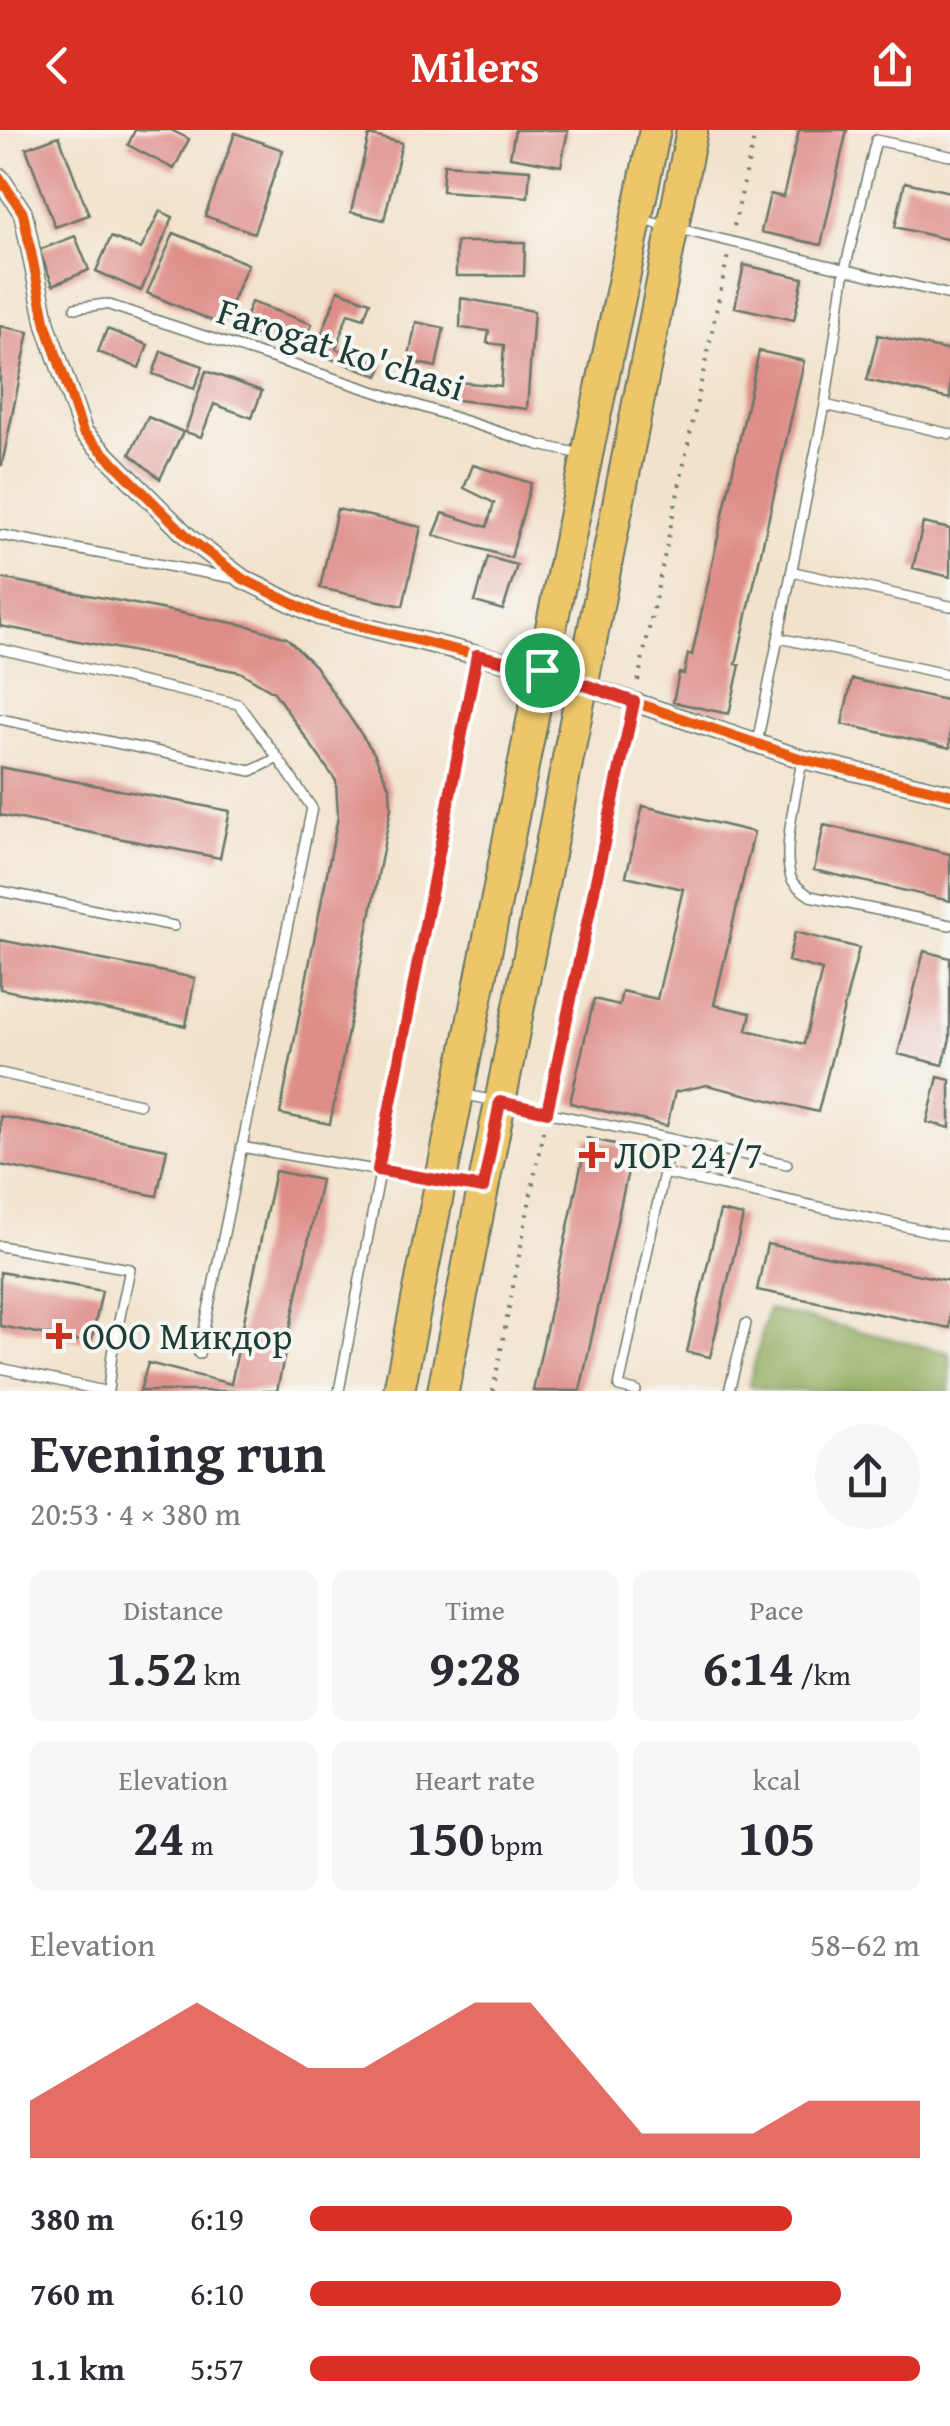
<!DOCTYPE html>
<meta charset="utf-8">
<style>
:root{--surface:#fff;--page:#f7f7f7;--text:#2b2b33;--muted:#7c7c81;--accent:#d93025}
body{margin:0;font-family:"Gentium Book Plus",serif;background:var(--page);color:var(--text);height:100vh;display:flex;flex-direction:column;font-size:38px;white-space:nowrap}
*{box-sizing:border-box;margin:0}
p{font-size:32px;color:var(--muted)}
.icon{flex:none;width:55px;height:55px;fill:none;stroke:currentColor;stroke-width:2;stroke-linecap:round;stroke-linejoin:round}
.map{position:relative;height:1261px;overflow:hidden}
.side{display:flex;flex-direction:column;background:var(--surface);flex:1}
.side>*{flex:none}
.pin{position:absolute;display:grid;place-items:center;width:85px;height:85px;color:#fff;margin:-42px;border:5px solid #fff;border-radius:50%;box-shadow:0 2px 10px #0007}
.round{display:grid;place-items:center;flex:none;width:105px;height:105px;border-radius:52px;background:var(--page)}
.summary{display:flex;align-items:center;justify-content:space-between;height:170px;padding:0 30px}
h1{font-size:55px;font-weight:700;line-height:75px}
.metrics{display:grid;grid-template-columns:repeat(3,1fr);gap:15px;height:170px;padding:10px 30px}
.metrics div{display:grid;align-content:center;border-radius:15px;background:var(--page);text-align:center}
.metrics b{font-size:50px;font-weight:700}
.metrics small{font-size:28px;font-weight:400}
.metrics p{font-size:28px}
.chart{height:280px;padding:20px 30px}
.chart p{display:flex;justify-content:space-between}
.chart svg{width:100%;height:180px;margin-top:10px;fill:var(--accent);opacity:.7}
ul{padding:0 30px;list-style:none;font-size:32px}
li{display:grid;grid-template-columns:160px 120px 1fr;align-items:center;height:75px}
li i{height:25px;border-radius:12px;background:var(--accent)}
header{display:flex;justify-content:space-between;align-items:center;height:130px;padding:0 30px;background:var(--accent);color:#fff;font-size:45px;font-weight:700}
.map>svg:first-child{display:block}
.forest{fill:#91ac5d;stroke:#587448;stroke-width:2.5}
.building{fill:#de8d88}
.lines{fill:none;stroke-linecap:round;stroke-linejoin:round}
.service-casing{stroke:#697769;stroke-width:12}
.minor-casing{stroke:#697769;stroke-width:21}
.primary-casing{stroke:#697769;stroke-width:34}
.path{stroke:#697769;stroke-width:4;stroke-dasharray:2.5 8;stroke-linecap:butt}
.service{stroke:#fff;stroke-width:9}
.minor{stroke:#fff;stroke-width:18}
.primary{stroke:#ecc669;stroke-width:30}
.cycleway-casing{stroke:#f6f6f2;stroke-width:16}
.cycleway{stroke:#e8590c;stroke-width:10}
.route-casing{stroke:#fff;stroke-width:20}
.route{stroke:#d93025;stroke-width:12}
.poi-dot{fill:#c8321e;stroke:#f6f6f2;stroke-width:4}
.labels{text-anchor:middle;stroke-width:8;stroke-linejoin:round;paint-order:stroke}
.street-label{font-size:38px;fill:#1f3d34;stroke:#f6f6f2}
.poi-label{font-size:38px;fill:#1f3d34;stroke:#f6f6f2;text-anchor:start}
</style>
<header><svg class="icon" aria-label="back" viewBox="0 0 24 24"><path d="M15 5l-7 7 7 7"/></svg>Milers<svg class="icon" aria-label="share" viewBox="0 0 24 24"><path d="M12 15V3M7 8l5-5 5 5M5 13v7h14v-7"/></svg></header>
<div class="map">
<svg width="950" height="1261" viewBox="0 0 950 1261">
<rect width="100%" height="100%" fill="#f6f6f2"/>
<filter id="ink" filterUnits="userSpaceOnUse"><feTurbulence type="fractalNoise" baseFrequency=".01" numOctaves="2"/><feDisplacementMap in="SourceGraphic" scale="20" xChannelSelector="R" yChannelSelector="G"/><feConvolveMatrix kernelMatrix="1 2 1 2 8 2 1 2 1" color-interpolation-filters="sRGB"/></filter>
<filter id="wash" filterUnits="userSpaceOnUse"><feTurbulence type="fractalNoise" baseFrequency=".0048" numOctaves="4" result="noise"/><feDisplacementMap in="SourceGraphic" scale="40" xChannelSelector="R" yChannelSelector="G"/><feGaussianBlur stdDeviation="2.25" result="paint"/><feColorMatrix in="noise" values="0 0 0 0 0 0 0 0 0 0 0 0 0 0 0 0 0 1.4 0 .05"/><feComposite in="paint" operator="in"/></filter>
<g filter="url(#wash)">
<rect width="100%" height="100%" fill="#f2e2cb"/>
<path class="forest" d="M768 1179 950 1223V1261H773L749 1255Z"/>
<g id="blocks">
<path class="building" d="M135 0H171L189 9 174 39 128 15Z
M515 0H568L561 36 510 27Z
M799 0H847L821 115 761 102 770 64 783 67Z
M235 3 283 20 254 103 205 86Z
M369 5 402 13 384 90 351 82Z
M59 6 89 85 55 97 26 18Z
M444 34 530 40 528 67 442 61Z
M905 52 950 62V110L895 97Z
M160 81 173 87 141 161 96 141 111 107 141 119Z
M174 103 248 134 222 195 147 163Z
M75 106 89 140 53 155 39 120Z
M456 112H525L524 146H456Z
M744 135 803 148 794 190 735 177Z
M338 160 370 172 364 188 348 183 336 219 383 235 378 246 315 223Z
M461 168 534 181 527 279 442 268 446 251 501 256 504 215 487 213 489 201 460 198Z
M251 172 312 194 302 222 241 201Z
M416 192 444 198 436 237 408 231Z
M0 196 29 202 2 335H0Z
M107 199 148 215 139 238 98 222Z
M878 205 950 221V269L867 250Z
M161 221 203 236 194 259 153 244Z
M759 221 804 231 736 534 740 535 729 584 673 572 679 543 684 544 688 524 692 525Z
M206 241 262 261 252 288 214 274 201 307 185 302Z
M148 287 183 302 160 349 130 324Z
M473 335 531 353 511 428 434 405 443 383 487 397 494 373 464 358Z
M337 379 421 397 403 476 320 458Z
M923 393 950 399V447L913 438Z
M488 427 517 435 503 480 475 472Z
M0 448 249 496 287 508 315 536 374 623 390 659 391 678 330 994 280 984 338 687 336 651 274 562 240 542 0 496Z
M852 549 950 571V618L842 594Z
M0 637 230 681 220 728 0 685Z
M643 676 754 702 714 875 751 883 747 900 804 914 822 840 788 831 795 802 859 818 818 982 707 955 675 962 667 996 570 973 594 869 619 875 622 861 657 869 683 759 626 746Z
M824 695 950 724V771L814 740Z
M0 810 195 848 186 896 0 859Z
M924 821 950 828V909L943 935 898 924Z
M938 947 950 950V998L927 992Z
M0 986 167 1019 157 1066 0 1035Z
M587 1008 633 1018 580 1261H533Z
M275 1041 321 1050 277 1261H140L148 1233 231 1254Z
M720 1081 743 1086 710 1227 687 1222Z
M767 1114 950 1151V1198L757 1160Z
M0 1142 102 1161 91 1213 0 1196Z"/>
</g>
</g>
<g filter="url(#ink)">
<use href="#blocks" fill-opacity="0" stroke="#697769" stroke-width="2.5"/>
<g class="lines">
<g class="service-casing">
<path id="service" d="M642 90 950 165
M75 178 106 174 539 315 581 324
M825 275 845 139 876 10 950 26
M0 405 233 448
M794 442 950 476
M779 508 950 545
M0 519 238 574 278 628
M0 589 251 641 278 628 312 678 199 1224
M757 613 825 275 950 304
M802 629C798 658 780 724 792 750 796 757 803 761 810 766L950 795
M0 761 174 796
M0 943 140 974
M462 964 787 1034
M241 1017 480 1058
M664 1043 950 1106
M0 1116 130 1139 112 1224 108 1261
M0 1238 104 1261
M339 1261 477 525
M636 1261 619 1257 671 1009
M729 1261 746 1194"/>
</g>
<g class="minor-casing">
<path id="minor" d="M0 48 23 83 46 195 83 302 190 409 243 449 319 486 542 541 802 629 950 664"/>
</g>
<g class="primary-casing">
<path id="primary" d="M399 1261 542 541 655 0
M443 1261 692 0"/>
</g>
<path class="path" d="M734 96 756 0
M638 551 728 125
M550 967 630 590
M493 1261 544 996"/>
<use href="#service" class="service"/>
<use href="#minor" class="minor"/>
<use href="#primary" class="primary"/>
<g class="cycleway-casing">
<path id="cycleway" d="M0 48 23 83 46 195 83 302 190 409 243 449 319 486 542 541 802 629 950 664"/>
</g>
<use href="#cycleway" class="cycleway"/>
</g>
</g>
<g class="lines" filter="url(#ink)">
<g class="route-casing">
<path id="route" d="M477 525 542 540 634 572 547 982 500 972 483 1058 378 1040Z"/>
</g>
<use href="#route" class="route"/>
</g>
<g class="poi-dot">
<path d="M587 1010h10v10h10v10h-10v10h-10v-10h-10v-10h10z"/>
<path d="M54 1191h10v10h10v10h-10v10h-10v-10h-10v-10h10z"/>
</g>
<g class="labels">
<g class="street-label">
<text transform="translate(341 219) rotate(18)" y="13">Farogat ko'chasi</text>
</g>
<g class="poi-label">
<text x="614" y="1038">ЛОР 24/7</text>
<text x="82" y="1219">ООО Микдор</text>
</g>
</g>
</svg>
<div class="pin" style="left:542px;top:540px;background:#1e9e55"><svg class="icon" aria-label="arrive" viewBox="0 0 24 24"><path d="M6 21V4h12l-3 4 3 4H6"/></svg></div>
</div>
<section class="side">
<div class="summary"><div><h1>Evening run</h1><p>20:53 · 4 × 380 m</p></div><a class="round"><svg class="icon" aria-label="share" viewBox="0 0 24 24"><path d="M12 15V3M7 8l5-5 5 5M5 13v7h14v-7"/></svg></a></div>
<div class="metrics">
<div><p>Distance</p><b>1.52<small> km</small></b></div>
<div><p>Time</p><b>9:28</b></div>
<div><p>Pace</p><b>6:14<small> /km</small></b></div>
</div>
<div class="metrics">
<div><p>Elevation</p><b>24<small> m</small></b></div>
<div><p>Heart rate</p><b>150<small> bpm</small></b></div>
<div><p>kcal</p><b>105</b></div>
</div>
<div class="chart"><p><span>Elevation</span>58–62 m</p>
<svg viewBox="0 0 160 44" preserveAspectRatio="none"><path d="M0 44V30L10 22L20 14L30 6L40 14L50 22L60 22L70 14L80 6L90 6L100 22L110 38L120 38L130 38L140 30L150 30L160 30V44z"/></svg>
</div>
<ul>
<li><b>380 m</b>6:19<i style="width:79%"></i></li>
<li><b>760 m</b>6:10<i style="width:87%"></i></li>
<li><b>1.1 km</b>5:57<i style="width:100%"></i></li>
</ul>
</section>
